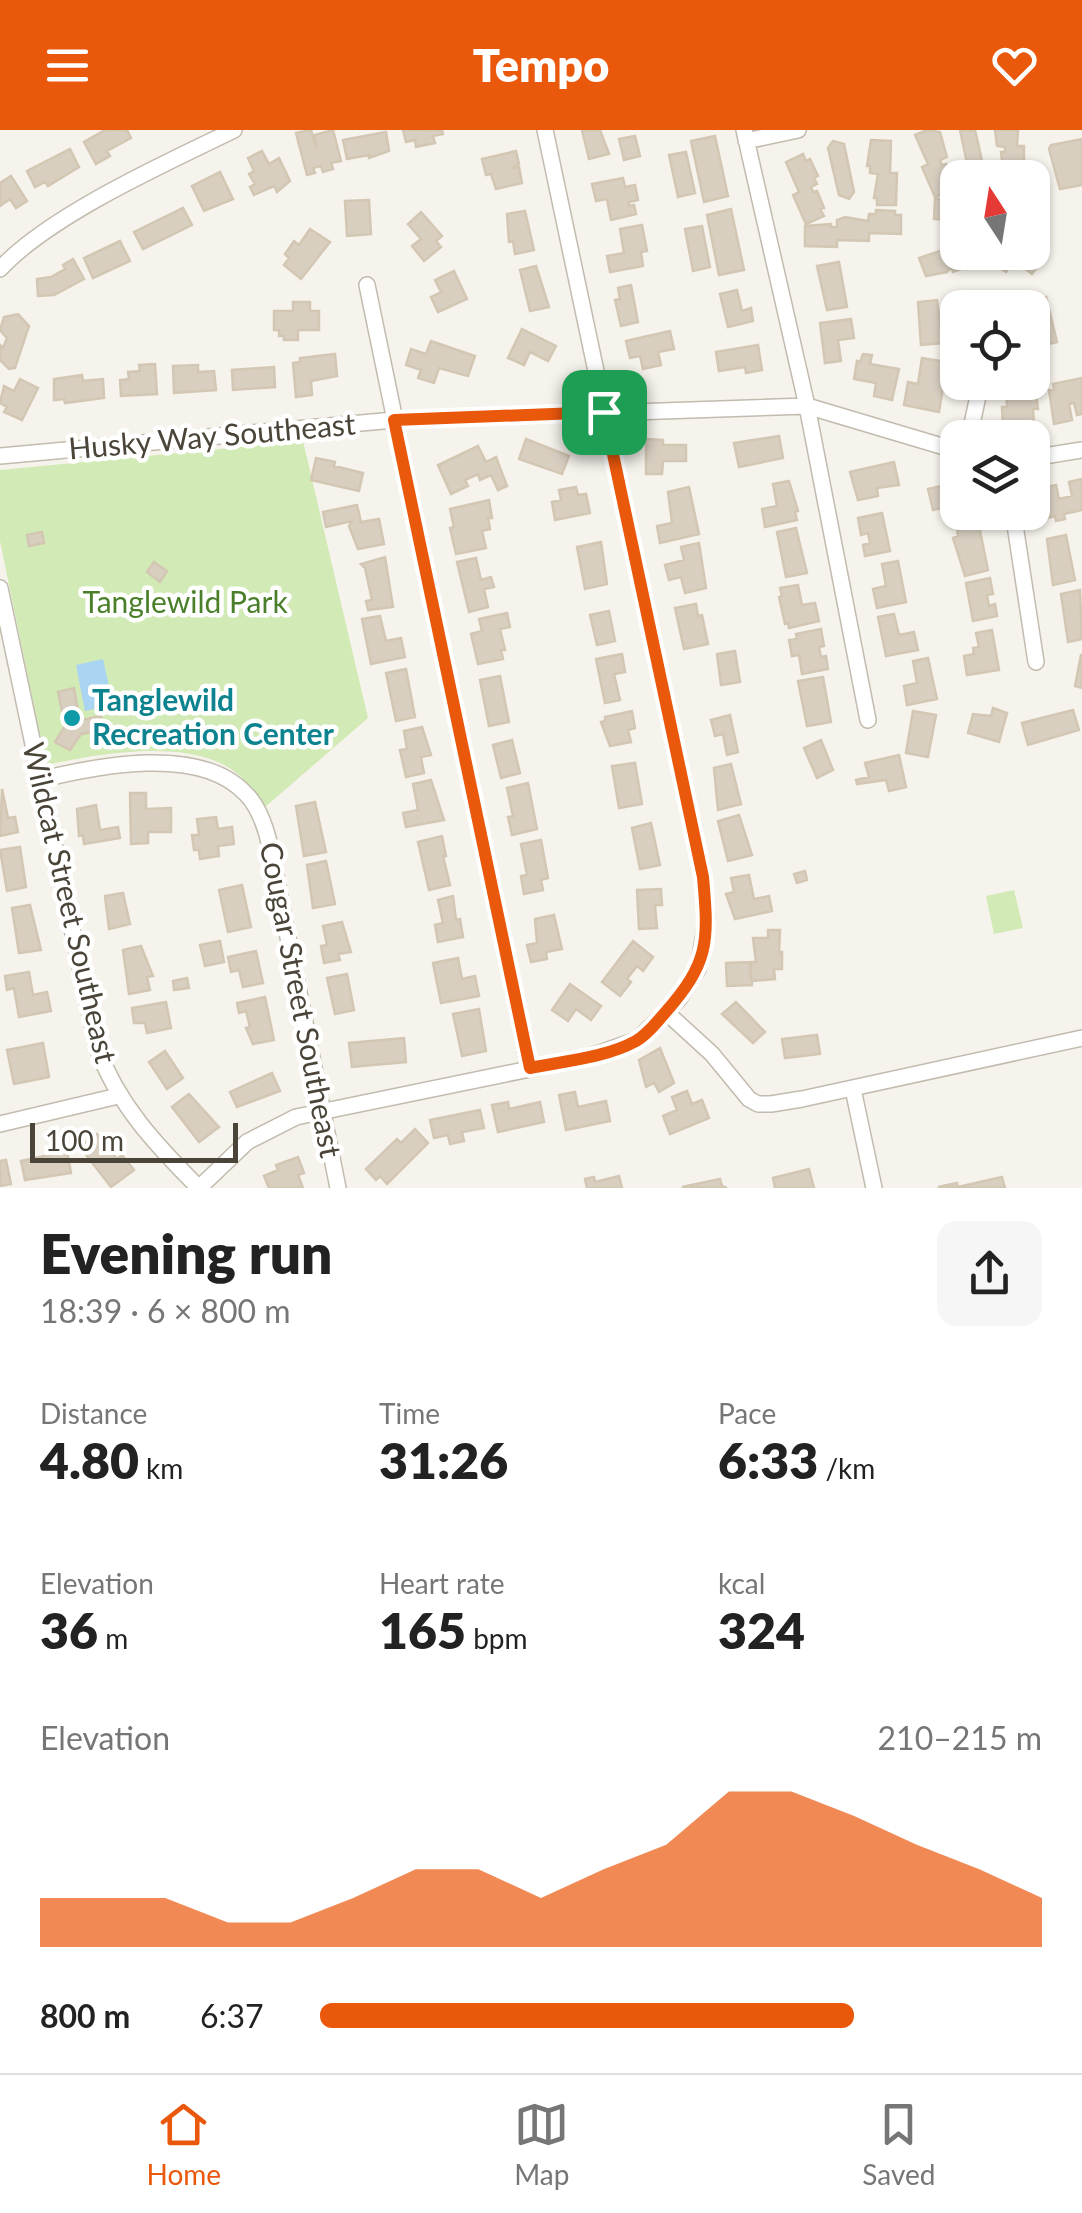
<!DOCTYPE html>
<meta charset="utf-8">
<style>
:root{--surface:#fff;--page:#f6f6f6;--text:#222;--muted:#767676;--line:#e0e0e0;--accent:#ea580c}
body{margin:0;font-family:Lato,sans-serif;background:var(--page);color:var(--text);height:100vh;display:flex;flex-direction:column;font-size:38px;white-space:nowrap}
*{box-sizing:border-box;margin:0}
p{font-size:32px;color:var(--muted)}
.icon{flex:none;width:55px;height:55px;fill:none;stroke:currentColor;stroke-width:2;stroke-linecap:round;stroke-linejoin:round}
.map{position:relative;height:1058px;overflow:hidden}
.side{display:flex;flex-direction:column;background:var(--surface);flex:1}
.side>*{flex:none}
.needle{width:65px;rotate:348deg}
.fabs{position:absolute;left:940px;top:30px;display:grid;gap:20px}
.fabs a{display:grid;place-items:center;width:110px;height:110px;border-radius:20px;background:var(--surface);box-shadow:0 2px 8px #0004;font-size:50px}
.scale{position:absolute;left:30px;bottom:25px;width:208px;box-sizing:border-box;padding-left:10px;border:5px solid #4b4439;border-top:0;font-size:28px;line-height:35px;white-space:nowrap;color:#4b4439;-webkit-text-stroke:8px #fff;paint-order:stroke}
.pin{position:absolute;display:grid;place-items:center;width:85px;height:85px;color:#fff;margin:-42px;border-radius:20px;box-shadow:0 5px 15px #0006}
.round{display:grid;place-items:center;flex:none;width:105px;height:105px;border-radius:20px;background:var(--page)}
.overview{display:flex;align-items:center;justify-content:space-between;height:170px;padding:0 40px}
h1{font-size:55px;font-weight:800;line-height:75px}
.metrics{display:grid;grid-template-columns:repeat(3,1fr);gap:15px;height:170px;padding:10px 40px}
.metrics div{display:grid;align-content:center}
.metrics b{font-size:50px;font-weight:800}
.metrics small{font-size:28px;font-weight:400}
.metrics p{font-size:28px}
.chart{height:280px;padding:20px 40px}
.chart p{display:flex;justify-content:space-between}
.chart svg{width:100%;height:180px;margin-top:10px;fill:var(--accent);opacity:.7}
ul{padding:0 40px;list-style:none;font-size:32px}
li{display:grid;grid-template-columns:160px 120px 1fr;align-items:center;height:75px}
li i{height:25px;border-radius:12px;background:var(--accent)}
header{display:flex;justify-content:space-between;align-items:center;height:130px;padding:0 40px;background:var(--accent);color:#fff;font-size:45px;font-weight:800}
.dock{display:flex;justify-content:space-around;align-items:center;height:140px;border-top:2px solid var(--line);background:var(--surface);font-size:28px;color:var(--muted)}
.dock a{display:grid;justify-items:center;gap:5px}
.dock .on{color:var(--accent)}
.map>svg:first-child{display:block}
.green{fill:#d2eab5}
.water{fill:#a9d4f2}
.building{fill:#d8cfc1;stroke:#d3c7b4;stroke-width:2.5}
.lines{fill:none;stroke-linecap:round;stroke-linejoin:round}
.minor-casing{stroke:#c2bbae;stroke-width:18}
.minor{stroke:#fff;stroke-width:15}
.route-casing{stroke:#fff;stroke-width:20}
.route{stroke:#ea580c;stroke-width:12}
.culture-dot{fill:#0f9aa8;stroke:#fff;stroke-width:4}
.labels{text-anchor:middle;stroke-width:9;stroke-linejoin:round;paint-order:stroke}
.street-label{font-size:30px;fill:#4b4439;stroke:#fff}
.park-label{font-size:30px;fill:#4a7f2a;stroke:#fff}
.culture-label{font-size:30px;font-weight:bold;fill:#0d838f;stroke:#fff;text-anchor:start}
</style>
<header><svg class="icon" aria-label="menu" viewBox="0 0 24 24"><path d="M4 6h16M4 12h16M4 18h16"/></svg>Tempo<svg class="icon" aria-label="heart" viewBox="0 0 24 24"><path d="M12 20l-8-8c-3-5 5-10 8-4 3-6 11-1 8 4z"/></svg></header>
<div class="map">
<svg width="1082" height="1058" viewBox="0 0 1082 1058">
<rect width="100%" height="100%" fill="#f6f3ec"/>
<path class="green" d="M303 311 368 588 264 678C257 668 250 655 241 647 197 605 99 624 46 635L0 411V340Z
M1014 760 1023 798 994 804 986 766Z"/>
<path class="water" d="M103 529 113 575 85 581 76 535Z"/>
<path class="building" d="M105 0H127L131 8 107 21 110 26 96 34 84 12Z
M311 0 316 17 315 5 333 0 341 31 331 33 333 39 323 42 321 36 313 38 315 43 307 45 296 3Z
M403 0H442L443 4 433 6 435 13 416 17 415 10 406 12Z
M582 0H600L609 24 589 29Z
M927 0 940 2 947 27 940 30 942 35 946 34 953 50 950 52 953 59 935 67 922 37 928 34 915 5Z
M960 0H975L983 35 978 42 968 38Z
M995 0H1018L1017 16H1024V48H1004L1001 22H1005V17L997 16Z
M386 2 389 21 369 28V25L347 29 343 10Z
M635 6 640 26 624 30 619 9Z
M715 6 728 66 704 72 691 11Z
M1082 9V55L1060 59 1049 19 1051 15Z
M871 10 891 11 890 43H897L896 75H877V68H874L878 44 870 43V36H867Z
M833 11 844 14 854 62 849 69 839 65 828 18Z
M70 19 79 37 48 56 45 52 35 57 27 41Z
M262 21 269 34 279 28 290 51 277 62 274 56 254 65 250 57 255 54 249 44 254 41 248 28Z
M516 21 519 34 512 38 519 37 522 53 496 59 491 44 486 45 482 29Z
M686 22 695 63 678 67 669 25Z
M803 24 806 31 810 29 818 46 814 48 817 54 811 57 813 62 817 61 824 78 820 79 824 86 806 94 793 65 799 62 786 32Z
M220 42 233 69 204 81 192 56Z
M11 46 27 71 16 78 10 69 0 76V53Z
M623 48 625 57 635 55 638 70 629 72V76L634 75 636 84 611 90 607 69 596 71 592 54Z
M942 66 958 67V90L934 89 935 69H942Z
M369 70 371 104 347 106 345 71Z
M183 78 192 95 143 119 134 102Z
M731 79 744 140 719 145 707 85Z
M876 80 895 81V85H901V104L869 103V111L837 110V117L805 116V96L831 94V97H837V90L845 87 868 91 869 84H876Z
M525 81 534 120 515 124 513 111 509 112 507 84Z
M421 82 442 106 436 111 441 117 424 131 412 116 421 109 408 94Z
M642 95 647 121 641 122 643 136 610 142 607 126 624 123 620 99Z
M702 96 710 137 693 141 685 99Z
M310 99 330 112 301 149 284 135 289 128 285 124 294 111 299 115Z
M120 111 130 131 93 148 84 128Z
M958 115V122H964L969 136 953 142 951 137 947 142 926 146 919 128Z
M1034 115 1047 124 1032 144 1014 130 1006 142 990 131 996 122H1032Z
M73 129 84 149 54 165 38 166 37 149 51 147 65 139 63 135Z
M839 132 847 177 827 180 817 136Z
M536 136 549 177 530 181 520 140Z
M454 141 467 169 438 182 431 167 441 162 435 150Z
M631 155 638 192 621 196 615 170 620 169 618 158Z
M737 160 742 181 751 178 753 191 728 197 720 164Z
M1046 167 1057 212 1032 218V178H1026L1025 173Z
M937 170 943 213 921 215 918 172Z
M293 172H310V181H319V200H298V210H284V206H279V200H274V181H293Z
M18 184 29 196 15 238 9 239 0 230V215L3 218 7 208 0 200 4 187Z
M851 189 854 208 838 210 841 231 825 233 820 193Z
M522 199 556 216 548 231 530 222 524 235 508 228Z
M670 201 674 219 658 222 661 235 643 239 640 226 630 228 626 211Z
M431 211 475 226 468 246 439 238 434 253 418 248 421 240 406 235 411 219 426 224Z
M758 215 762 240 746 243 745 237 719 241 716 222Z
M335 224 337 246 311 251 312 265 296 267 293 233 300 232V228Z
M863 224 872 225 870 234 899 239 892 270 874 266 876 253 854 249 857 231 860 232Z
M922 228 947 232 939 282 904 275 908 252 918 254Z
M155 234 157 264 121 266 120 250 129 249 128 242 140 241 139 235Z
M198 235V242L214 241 216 260 174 263 173 236Z
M274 237 275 257 233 260 232 240Z
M1033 243 1038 279H1033L1034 296 1003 298 1002 277H1007L1006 258H1010V252H1032Z
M82 245 83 251 103 249 104 268 65 273 64 269 54 270V249Z
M1082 248V284L1077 285 1074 273 1069 274 1072 290 1054 294 1049 260 1054 259 1053 254Z
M20 249 38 258 22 290 4 282 7 277 0 273 4 256 14 261Z
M779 306 783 328 739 337 734 313Z
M526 309 569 326 562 344 519 329Z
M646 309 663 310V315H686V331H663L662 344H646Z
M478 316 486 332 496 327 507 356 498 360 491 345 480 350 478 344 465 350 468 356 451 364 438 335Z
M316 328 335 332 334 336 363 343 359 361 311 350Z
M894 332 899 355 877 358 878 366 858 370 850 342Z
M1082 349V380L1064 384 1065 389 1056 391 1055 386 1044 389 1037 359 1056 355 1059 369 1072 366 1069 352Z
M789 351 798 381 795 382 797 390 765 397 762 379 777 376 773 354Z
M946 355 958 356V382L952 384 950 376 933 380 928 359Z
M576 357 578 365 586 364 590 383 555 390 552 372 561 370 559 360Z
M689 357 699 404 660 413 657 396 672 393 668 362Z
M489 370 492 388H488L490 399 482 401 486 418 456 424 450 398 454 397 450 379Z
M357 375 361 392 379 389 384 414 358 419 349 396 352 391 326 397 323 382Z
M882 383 890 421 865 426 863 415 870 413 868 403 861 405 858 388Z
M979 396 988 440 965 446 953 408 958 406 957 400Z
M796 398 807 443 786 447 777 402Z
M42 402 44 413 29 416 27 405Z
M1066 405 1075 450 1053 455 1047 409Z
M601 412 607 454 585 459 577 417Z
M699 413 706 458 685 463 681 447 669 450 665 435 684 430 681 417Z
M385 427 393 477 368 480 366 471 372 470 365 438 361 434Z
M476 428 481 450 491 447 494 457 484 459 488 477 469 482 457 432Z
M898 431 906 472 877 478 873 459 886 456 882 434Z
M154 432 167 441 160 452 147 442Z
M990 448 993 464 987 465 989 476 995 474 997 486 973 491 966 453Z
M798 455 802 475 815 473 819 491 789 498 788 493 785 494 779 467 782 466 780 458Z
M1080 460 1082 509 1068 512 1061 464Z
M696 474 698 486 702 485 708 514 684 519 675 478Z
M609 481 615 511 597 515 590 485Z
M507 483 510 497 500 499 505 520H501L503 529 478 534 471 504 482 501 479 489Z
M894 484 899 505 914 502 918 520 886 526 878 487Z
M380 486 386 511 401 508 405 527 371 534 362 489Z
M821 499 824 516 819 517 821 527 826 526 828 539 802 544 799 525 792 526 789 510 797 509 796 504Z
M992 500 999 540 967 545 964 526 974 524 973 518 979 517 976 503Z
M735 521 740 552 721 555 717 524Z
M622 524 625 542 614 544 620 570 605 573 596 529Z
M1081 525H1082V558L1075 556Z
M928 528 937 569 907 575 904 556 917 553 913 531Z
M406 539 415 587 396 591 386 543Z
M500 546 509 592 489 596 480 550Z
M823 547 831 592 807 596 798 551Z
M74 558 79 587 82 590 101 586 103 600 81 604 70 620 55 612 65 596 58 562Z
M993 578 1007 583 999 612 968 603 973 584 991 586Z
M1073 580 1079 600 1028 615 1022 593Z
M632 581 635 598 628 600 631 612 610 616 601 592 605 591V587Z
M913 581 936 585 928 627 906 623Z
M730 585 738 622 727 625 723 604 715 606 711 590Z
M422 597 431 625 421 627 424 643 406 647 400 620 407 619 404 601Z
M512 610 520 643 501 648 493 615Z
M821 610 833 640 817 648 804 618Z
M899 625 906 657 889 661 886 650 857 654 856 650 869 647 865 633Z
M635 633 642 674 619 678 612 636Z
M731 634 741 674 718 680 714 638Z
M431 650 444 690 406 697 403 683 418 680 413 654Z
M528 653 537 699 512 705 508 687 513 686 507 658Z
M2 659 8 688 15 687 18 702 0 706Z
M130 663H146V679L171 678V702H148V713L131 714Z
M315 672 326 722 304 726 296 676Z
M96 675 100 700 118 697 120 708 84 714 83 705 79 706 77 679Z
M739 685 752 725 728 731 718 691Z
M216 687 218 699 232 697 234 714 218 716 219 726 200 729 199 720H194L192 705H199L197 689Z
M651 693 660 735 640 739 632 698Z
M442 706 446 726H443L450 755 429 760 418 712Z
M541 710 548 748 541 750 543 760 524 764 521 746 527 745 521 714Z
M20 717 26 757 7 761 0 720Z
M326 731 335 774 313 778 307 735Z
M805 741 807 750 797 753 794 744Z
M749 745 754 769 769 766 772 781 735 789 726 764 734 762 731 748Z
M242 755 251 797 228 802 219 760Z
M661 759 662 775H655L657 798 639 799 637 760Z
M123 763 130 794 109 799 105 766Z
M453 766 456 790 460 789 463 807 438 812 435 795 443 793 438 770Z
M30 775 41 820 19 823 12 778Z
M554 785 562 819 546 822 547 829 531 832 527 815 537 813 535 789Z
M342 792 351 822 338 824 340 830 324 833 321 816 327 815 323 796Z
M768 800H780L779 822H782V839H774L775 849 752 851V855L727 856 726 833 749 832 751 850V832H756L753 808H768Z
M220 811 224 832 205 836 200 815Z
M633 811 653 827 643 841 637 836 627 849 631 852 620 866 602 852Z
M141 816 153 846 147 847 150 860 129 864 123 820Z
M256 821 263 853 243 857 239 840 231 842 228 827Z
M458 828 462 849 475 846 479 866 441 873 433 833Z
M29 842 33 865 47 862 51 881 19 887 14 858 7 860 5 846Z
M347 844 354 880 335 884 327 848Z
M187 848 189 858 174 860 173 851Z
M570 854 601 876 591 890 576 879 568 891 552 880Z
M265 867 274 910 253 914 246 898 250 897 246 881 239 883 237 873Z
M166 872 171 898 147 903 145 893H134L132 878Z
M736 872 765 902 753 913 722 884Z
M479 879 486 921 462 926 453 884Z
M817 905 820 924 785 928 782 909Z
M404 908 406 932 352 937 349 913Z
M43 913 49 947 14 954 7 920Z
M660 918 674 953 659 962 654 953 646 957 639 930Z
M165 921 183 948 167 959 149 932Z
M272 943 280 961 237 977 230 962Z
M687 961 692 974 702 970 709 988 670 1004 663 986 677 980 672 967Z
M575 962 578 977 606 971 610 991 566 1000 559 965Z
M189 964 219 997 199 1012 172 977Z
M508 972 509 979 540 972 544 992 498 1002 492 975Z
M480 980 484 998 462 1002 464 1011 450 1014 448 1005 434 1008 430 990Z
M415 999 428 1013 387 1054 380 1046 376 1050 366 1039 397 1009 401 1013Z
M97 1004 117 1029 122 1025 134 1040 111 1057 80 1017Z
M67 1021 71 1043 25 1050 21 1031Z
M298 1027 304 1043 298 1045 303 1058H269L264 1046 278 1040 276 1035Z
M6 1030 11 1054 0 1056V1031Z
M809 1039 814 1058H775L773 1048Z
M619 1046 622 1058H587L585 1049 594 1047 595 1052Z
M1002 1047 1005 1058 938 1057 957 1053 958 1057Z
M720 1049 722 1056 727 1058 682 1057Z"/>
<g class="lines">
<g class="minor-casing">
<path id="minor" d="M744 0 807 276 868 590
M746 11 798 0
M0 139C50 85 166 33 234 0
M367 155 529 938
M969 308 981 252
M0 326 394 290 807 276 958 321
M1032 328 1082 320
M1013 382 1036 532
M0 458 97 917C117 974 157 1016 199 1058
M39 650C96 636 200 614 246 664 259 677 265 696 269 712L338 1058
M666 882 712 924 749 969 758 974H771L802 969 1082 908
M853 959 874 1058
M0 994 118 966
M199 1058 247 1012 296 987 588 927 637 910 679 869 698 839 707 787 703 747 545 0"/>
</g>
<use href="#minor" class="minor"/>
</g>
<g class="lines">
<g class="route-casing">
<path id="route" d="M604 282 703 747C709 813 709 833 664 884 655 894 648 904 636 911 605 928 564 931 530 938L394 290Z"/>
</g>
<use href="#route" class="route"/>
</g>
<circle class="culture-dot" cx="72" cy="588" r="10"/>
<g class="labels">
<g class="street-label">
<text transform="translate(212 307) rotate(-5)" y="10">Husky Way Southeast</text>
<text transform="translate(69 773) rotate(77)" y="10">Wildcat Street Southeast</text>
<text transform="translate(300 870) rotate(79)" y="10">Cougar Street Southeast</text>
</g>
<g class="park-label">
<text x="185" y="483">Tanglewild Park</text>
</g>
<g class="culture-label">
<text x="92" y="581">Tanglewild<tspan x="92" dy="34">Recreation Center</tspan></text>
</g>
</g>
</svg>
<div class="fabs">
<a><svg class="needle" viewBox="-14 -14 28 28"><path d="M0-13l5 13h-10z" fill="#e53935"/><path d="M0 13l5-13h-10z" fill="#767676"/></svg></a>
<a><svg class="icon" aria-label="locate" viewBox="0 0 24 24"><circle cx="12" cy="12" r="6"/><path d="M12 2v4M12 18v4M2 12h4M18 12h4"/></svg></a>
<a><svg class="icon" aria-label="layers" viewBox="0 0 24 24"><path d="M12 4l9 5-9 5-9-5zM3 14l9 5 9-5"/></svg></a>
</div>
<div class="scale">100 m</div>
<div class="pin" style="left:604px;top:282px;background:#1e9e55"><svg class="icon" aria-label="arrive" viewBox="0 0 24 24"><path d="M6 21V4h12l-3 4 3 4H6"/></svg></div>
</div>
<section class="side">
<div class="overview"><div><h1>Evening run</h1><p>18:39 · 6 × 800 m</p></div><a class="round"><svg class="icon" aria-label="share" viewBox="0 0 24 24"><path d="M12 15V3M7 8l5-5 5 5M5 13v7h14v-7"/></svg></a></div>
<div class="metrics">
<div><p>Distance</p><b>4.80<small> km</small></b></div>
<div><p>Time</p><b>31:26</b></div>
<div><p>Pace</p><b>6:33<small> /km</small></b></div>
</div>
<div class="metrics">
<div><p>Elevation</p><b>36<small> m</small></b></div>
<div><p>Heart rate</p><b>165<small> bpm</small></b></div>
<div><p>kcal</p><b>324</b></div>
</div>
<div class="chart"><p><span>Elevation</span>210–215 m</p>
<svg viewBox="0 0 160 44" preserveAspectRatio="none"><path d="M0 44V32L10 32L20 32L30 38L40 38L50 32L60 25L70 25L80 32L90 25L100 19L110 6L120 6L130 12L140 19L150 25L160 32V44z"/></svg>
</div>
<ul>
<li><b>800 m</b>6:37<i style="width:74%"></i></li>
</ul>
</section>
<nav class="dock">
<a class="on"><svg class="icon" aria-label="home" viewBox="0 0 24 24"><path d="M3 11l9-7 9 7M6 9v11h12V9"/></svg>Home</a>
<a><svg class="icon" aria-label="map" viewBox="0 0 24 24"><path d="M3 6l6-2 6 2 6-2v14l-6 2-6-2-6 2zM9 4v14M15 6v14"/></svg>Map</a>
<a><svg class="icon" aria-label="saved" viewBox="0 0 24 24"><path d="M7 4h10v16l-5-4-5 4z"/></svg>Saved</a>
</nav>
